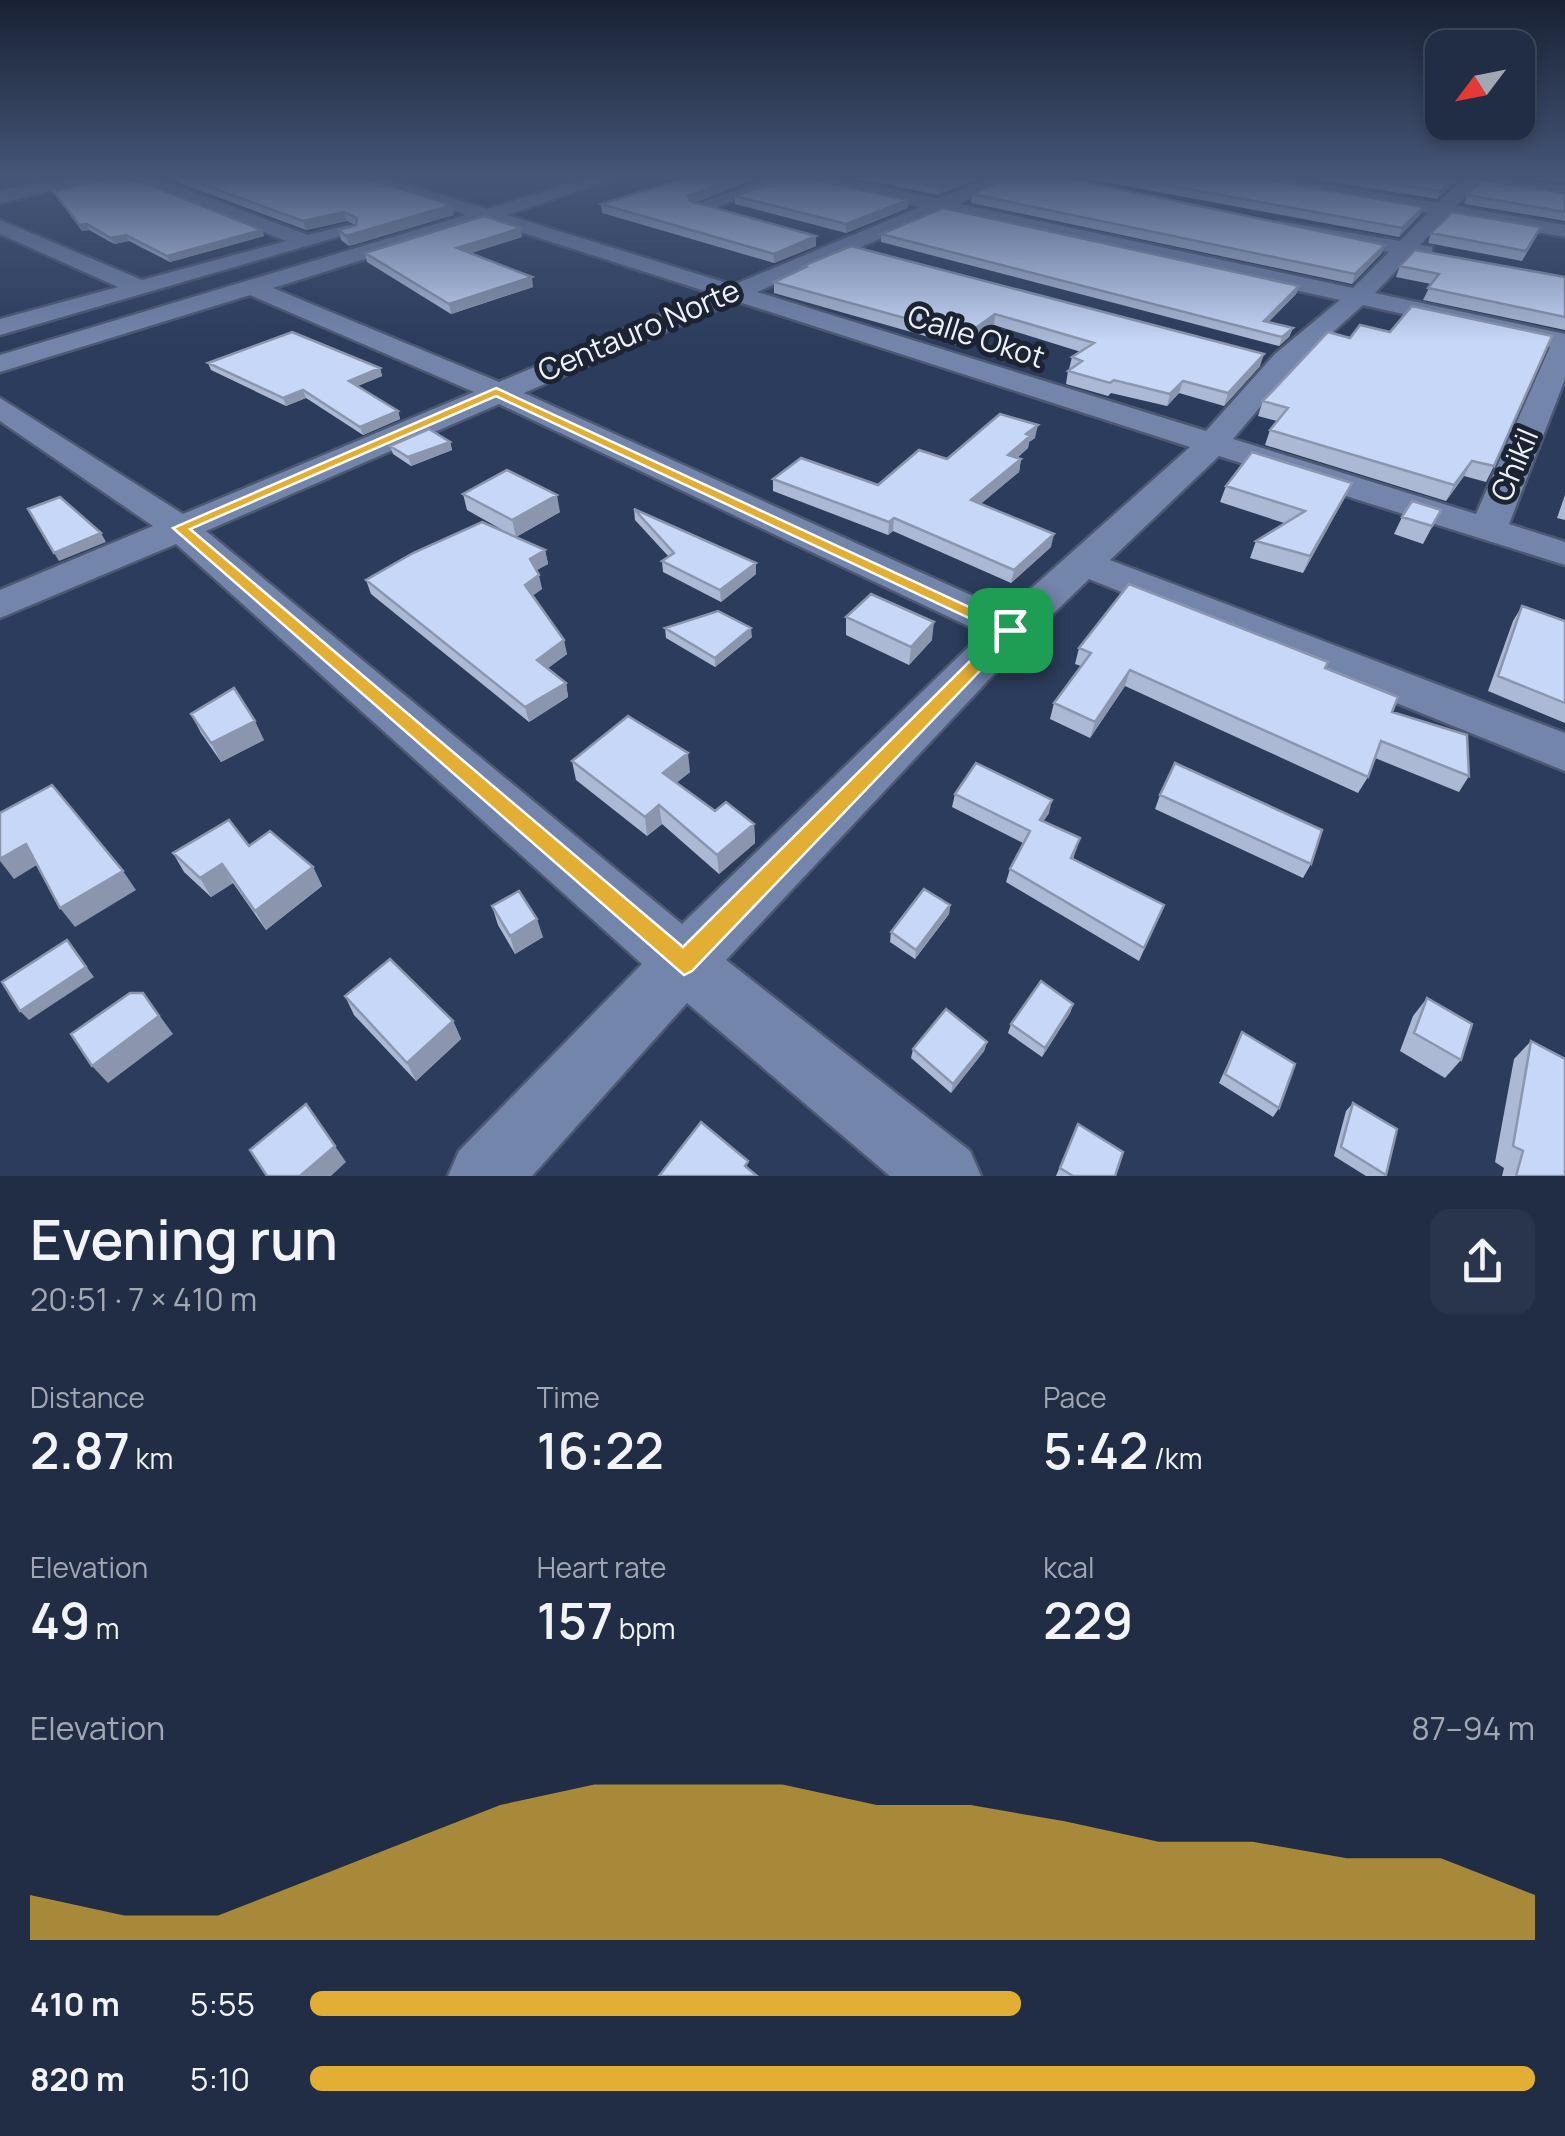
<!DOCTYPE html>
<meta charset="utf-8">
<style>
:root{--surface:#212d45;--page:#29354c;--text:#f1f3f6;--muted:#a2a8b3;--line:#3e495e;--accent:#e2af34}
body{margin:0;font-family:Manrope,sans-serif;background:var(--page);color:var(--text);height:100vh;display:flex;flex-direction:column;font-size:38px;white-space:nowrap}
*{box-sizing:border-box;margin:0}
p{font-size:32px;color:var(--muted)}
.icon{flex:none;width:55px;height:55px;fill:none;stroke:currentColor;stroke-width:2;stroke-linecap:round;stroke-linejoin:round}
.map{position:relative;height:1176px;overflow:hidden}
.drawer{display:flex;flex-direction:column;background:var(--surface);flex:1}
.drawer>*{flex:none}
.needle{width:65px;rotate:238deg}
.buttons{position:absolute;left:1425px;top:30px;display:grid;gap:20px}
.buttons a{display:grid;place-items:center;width:110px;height:110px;border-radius:20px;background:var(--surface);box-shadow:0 5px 15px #0003,0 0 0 2px var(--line);font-size:50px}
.pin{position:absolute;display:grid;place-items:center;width:85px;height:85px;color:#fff;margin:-42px;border-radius:20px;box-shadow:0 5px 15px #0006}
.round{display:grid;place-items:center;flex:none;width:105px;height:105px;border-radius:20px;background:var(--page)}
.headline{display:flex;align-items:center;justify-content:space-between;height:170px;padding:0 30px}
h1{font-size:55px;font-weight:600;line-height:75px}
.stats{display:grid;grid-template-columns:repeat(3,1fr);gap:15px;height:170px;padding:10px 30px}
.stats div{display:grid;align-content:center}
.stats b{font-size:50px;font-weight:600}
.stats small{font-size:28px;font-weight:400}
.stats p{font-size:28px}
.chart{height:280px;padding:20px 30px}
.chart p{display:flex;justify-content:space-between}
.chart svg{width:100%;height:180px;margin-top:10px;fill:var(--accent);opacity:.7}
ul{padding:0 30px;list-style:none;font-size:32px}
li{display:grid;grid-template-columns:160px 120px 1fr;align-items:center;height:75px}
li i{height:25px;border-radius:12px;background:var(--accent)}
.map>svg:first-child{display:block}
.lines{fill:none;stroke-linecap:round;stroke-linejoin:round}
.street-casing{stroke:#4d5871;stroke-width:5}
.street{fill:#7385ab;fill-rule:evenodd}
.wall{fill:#abb9d5}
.shaded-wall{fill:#8b96ae}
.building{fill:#c7d7f8;stroke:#8b96ae;stroke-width:2.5}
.route{fill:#e2af34;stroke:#fff;stroke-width:2.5;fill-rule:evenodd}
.labels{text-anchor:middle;stroke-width:10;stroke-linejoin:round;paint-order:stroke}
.far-street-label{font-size:30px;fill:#eef3fb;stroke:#1c2332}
</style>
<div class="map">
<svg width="1565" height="1176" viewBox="0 0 1565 1176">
<rect width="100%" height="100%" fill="#2c3c5c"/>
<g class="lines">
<g class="street-casing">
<path id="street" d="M69 178H103L0 203V191Z
M132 178H156L308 235 348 225 358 231 0 335V319L118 287 0 234V220L142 280 286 241Z
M360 178H386L487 209 589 178H616L507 215 733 285 920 207 809 182 806 178H838L938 199 989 178H1013L960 204 1353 288 1389 252 1278 229V221L1400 241 1428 213 1257 183 1248 178H1287L1438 203 1463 178H1506L1565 186V198L1477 184 1456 206 1565 225V237L1447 217 1420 245 1432 247V257L1410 256 1375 293 1565 334V379L1509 524 1565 542V565L1219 456 1110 560 1565 733V771L1089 579 1026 640 726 960 970 1151 981 1176H890L687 1003 532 1176H448L459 1151 642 964 176 544 0 618V590L153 526 0 421V398L183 514 474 392 250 295 0 372V355L466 215ZM942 212 1340 300 1275 354 1206 431 757 292ZM486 221 711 293 499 382 273 288ZM736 301 1190 447 1006 611 524 393ZM1363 305 1550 347 1476 514 1233 439 1295 366ZM499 404 983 633 682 924 206 531Z
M768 178H794L709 210 692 206Z"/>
</g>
<use href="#street" class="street"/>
</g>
<path class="wall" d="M175 178H366L452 205 454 215 349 246 341 240 339 230 355 225 347 221 306 230 177 182Z
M759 178 695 202 816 236V246L774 263 602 213 601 204Z
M854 178H980L938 195Z
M1084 178H1258L1424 207 1420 215 1399 237Z
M1307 178H1459L1437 199Z
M1531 178H1565V182Z
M53 191 262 230 264 236 170 262 129 241 114 244 89 230 82 231Z
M1565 193V221L1464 204 1467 195Z
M972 194 1385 245 1381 254 1352 284 971 203Z
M735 196 908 208 846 233 735 204Z
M1431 233 1537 236 1522 261 1428 243Z
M881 234 1299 286 1296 294 1268 322 1293 328 1289 337 1279 346 881 242Z
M522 237 471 253 533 287 451 314 367 262 365 253Z
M803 266 1260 366 1224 406 1179 393 1167 406 1111 393 1108 396 1066 384 1068 371 1071 370 1069 369 1072 357 1081 352 994 325 964 347 774 293V282L803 268Z
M1400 266 1565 277V330L1423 300 1431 284 1396 277Z
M1390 332 1494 466 1486 482 1464 476 1446 501 1265 445 1270 430 1277 421 1258 416 1263 401 1350 338Z
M208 363 380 368 382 376 357 386 398 411 400 419 363 435 306 398 286 406 211 370Z
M1035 438 1029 442 1028 448 1017 458 1021 459 1019 472 980 504 1051 547 1011 583 893 531 888 535 773 491V479L878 485 947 459Z
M450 442 452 450 411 466 393 454 390 446Z
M1352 483 1344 499 1303 573 1250 558 1256 541 1284 523 1220 502 1226 486Z
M463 494 560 512 516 537 545 550 548 564 536 570 542 589 533 595 567 654 548 668 566 683 568 697 529 722 371 594 366 580 515 537 467 510Z
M1565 495V520L1557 518Z
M634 509 756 563V574L721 602 663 572 662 561 669 557 635 520Z
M1441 510 1423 544 1394 534 1402 517Z
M1522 606 1565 621V723L1488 691 1513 621Z
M846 617 932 640 909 665 846 635Z
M665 628 752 637 715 667 666 638Z
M1079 648 1325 668 1392 712 1469 776 1459 792 1375 758 1368 777 1358 793 1125 686 1090 738 1050 719 1054 703 1081 666 1075 664Z
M191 714 264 740 221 762 201 733Z
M572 761 690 772 676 783 715 811 754 824 755 843 719 874 662 824 647 836 576 780Z
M955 794 1049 813 1043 821 1080 838 1073 859 1164 905 1139 961 1006 882 1010 869 1023 843 952 807Z
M1160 795 1311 864 1303 878 1155 809Z
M173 853 313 867 322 886 266 930 233 883 211 897 184 872Z
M950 905 949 914 915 959 890 942 891 932Z
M492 906 543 937 515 954 498 925Z
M345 996 453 1021 461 1039 416 1081 354 1015Z
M1427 998 1461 1060 1445 1078 1400 1051 1413 1016Z
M1073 1004 1070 1013 1042 1057 1008 1033 1011 1024Z
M1242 1032 1279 1108 1273 1117 1219 1083Z
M1531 1041 1565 1176H1502L1504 1168 1495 1162 1514 1059Z
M987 1042 984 1051 951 1093 911 1058 913 1049Z
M1353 1103 1386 1175 1384 1176H1366L1334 1156 1346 1111Z
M1078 1124 1115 1176H1056Z"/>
<path class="shaded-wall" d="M737 178H759L689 205 688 196Z
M961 178H980L938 195V187Z
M1454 178H1459L1437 199 1440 191Z
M908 200V208L846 233V224Z
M452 205 454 215 349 246 346 236Z
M1424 207 1420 215 1399 237 1402 228Z
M344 212 347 221 306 230 303 221Z
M87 224 89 230 82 231 79 225Z
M521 228 522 237 459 257 457 248Z
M262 230 264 236 170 262 167 256Z
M126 235 129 241 114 244 111 238Z
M816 236V246L774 263V254Z
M1385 245 1381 254 1352 284 1355 274Z
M532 277 533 287 451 314 449 304Z
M1299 286 1296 294 1261 330 1264 321Z
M995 314 994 325 964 347 966 335Z
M1293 328 1289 337 1279 346 1282 337Z
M1264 354 1260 366 1224 406 1228 393Z
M380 368 382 376 351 389 349 381Z
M1183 381 1179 393 1167 406 1170 394Z
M303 390 306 398 286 406 283 398Z
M398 411 400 419 363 435 360 427Z
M1038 425 1035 438 1029 442 1028 448 1006 467 1008 455 1026 434Z
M450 442 452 450 411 466 408 457Z
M1021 459 1019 472 970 513 971 500Z
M1472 461 1464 476 1446 501 1454 485Z
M1352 483 1344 499 1303 573 1310 556Z
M557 495 560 512 516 537 512 520Z
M894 518 893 531 888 535 889 522Z
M101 533 106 542 59 561 54 553Z
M1054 534 1051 547 1011 583 1014 570Z
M545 550 548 564 532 573 530 559Z
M756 563V574L721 602 720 590Z
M539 575 542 589 528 599 525 585Z
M934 622 932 640 909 665 911 647Z
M751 628 752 637 715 667V658Z
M564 640 567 654 540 674 537 660Z
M1130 670 1125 686 1090 738 1095 722Z
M566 683 568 697 529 722 525 707Z
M255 721 264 740 221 762 211 743Z
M688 753 690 772 665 792 663 773Z
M1052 800 1049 813 1036 833 1040 820Z
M659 805 662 824 647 836 645 817Z
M754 824 755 843 719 874 717 855Z
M26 844 40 863 14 879 0 861V859Z
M222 864 233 883 211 897 200 878Z
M313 867 322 886 266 930 255 911Z
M123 871 136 890 75 927 60 908Z
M950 905 949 914 915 959 916 950Z
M537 919 543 937 515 954 510 936Z
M67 940 94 977 29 1020 20 1011Z
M143 993 173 1034 108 1083 92 1066Z
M1073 1004 1070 1013 1042 1057 1045 1048Z
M453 1021 461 1039 416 1081 407 1063Z
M987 1042 984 1051 951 1093 953 1084Z
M335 1146 346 1162 331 1176H300Z"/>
<path class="building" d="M109 178H123L145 183 262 230 167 256 126 235 111 238 87 224 79 225 53 191Z
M186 178H366L452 205 346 236 339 230 356 225 357 218 344 212 303 221Z
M685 178H737L688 196 690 201 816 236 774 254 601 204Z
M784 178H809L908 200 846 224 735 196Z
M894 178H961L938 187Z
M1007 178H1066L1385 245 1355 274 972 194Z
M1129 178H1258L1424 207 1402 228Z
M1359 178H1454L1440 191Z
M1482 180 1565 193V212L1467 195Z
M943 208 1299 286 1264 321 1293 328 1282 337 881 234Z
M1452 212 1541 227 1526 251 1431 233Z
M484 216 521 228 457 248 532 277 449 304 365 253Z
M851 246 1264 354 1228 393 1183 381 1170 394 1114 380 1110 383 1068 371 1082 361 1072 357 1094 343 995 314 966 335 774 282 806 267 803 266Z
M1415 250 1565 277V317L1428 288 1439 274 1400 266Z
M1412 306 1552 336 1494 466 1472 461 1454 485 1270 430 1288 408 1263 401 1328 332 1350 338 1360 325 1390 332Z
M292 332 380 368 349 381 398 411 360 427 303 390 283 398 208 363Z
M1000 414 1038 425 1026 434 1030 436 1008 455 1021 459 971 500 1054 534 1014 570 894 518 889 522 773 479 801 458 878 485 919 450 947 459Z
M429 429 450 442 408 457 390 446Z
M1252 452 1352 483 1310 556 1256 541 1305 511 1226 486Z
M507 470 557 495 512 520 463 494Z
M60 497 101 533 54 553 28 509Z
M1412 501 1441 510 1432 526 1402 517Z
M634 509 756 563 720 590 662 561 674 553Z
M482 522 545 550 530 559 539 575 525 585 564 640 537 660 566 683 525 707 366 580 413 553Z
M1129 584 1328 662 1325 668 1398 697 1392 712 1467 735 1469 776 1381 741 1368 777 1130 670 1095 722 1054 703 1091 653 1079 648Z
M871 594 934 622 911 647 846 617Z
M1522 606 1565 621V703L1498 676Z
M718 611 751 628 715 658 665 628Z
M234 688 255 721 211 743 191 714Z
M628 716 688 753 663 773 715 811 726 802 754 824 717 855 659 805 645 817 572 761Z
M976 763 1052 800 1040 820 1080 838 1071 858 1164 905 1144 948 1010 869 1030 831 955 794Z
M1175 763 1322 830 1311 864 1160 795Z
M52 785 123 871 60 908 26 844 0 859V813Z
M229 820 249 846 270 831 313 867 255 911 222 864 200 878 173 853Z
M924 889 950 905 916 950 891 932Z
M519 891 537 919 510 936 492 906Z
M67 940 86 967 20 1011 2 982Z
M390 959 453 1021 407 1063 345 996Z
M1041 981 1073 1004 1045 1048 1011 1024Z
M130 993H143L159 1016 92 1066 71 1034Z
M1427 998 1472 1024 1461 1060 1414 1033Z
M946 1009 987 1042 953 1084 913 1049Z
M1242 1032 1295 1064 1279 1108 1225 1074Z
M1531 1041 1565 1059V1176H1516L1523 1151 1513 1146Z
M1353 1103 1397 1129 1386 1175 1341 1147Z
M306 1104 335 1146 300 1176H267L250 1150Z
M701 1122 748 1161 745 1166 757 1176H659Z
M1078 1124 1123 1152 1115 1176H1073L1060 1168Z"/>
<linearGradient id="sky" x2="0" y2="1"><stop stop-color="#182133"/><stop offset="0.52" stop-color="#455678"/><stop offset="1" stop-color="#455678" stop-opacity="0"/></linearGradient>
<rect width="1565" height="342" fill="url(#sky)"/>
<path class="route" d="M496 388 1019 630 692 971 684 975 173 528ZM496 396 999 632 683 947 190 529Z"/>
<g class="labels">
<g class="far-street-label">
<text transform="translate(639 331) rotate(-23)" y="10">Centauro Norte</text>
<text transform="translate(976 337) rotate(18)" y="10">Calle Okot</text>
<text transform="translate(1515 465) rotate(-67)" y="10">Chikil</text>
</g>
</g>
</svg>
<div class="buttons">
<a><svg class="needle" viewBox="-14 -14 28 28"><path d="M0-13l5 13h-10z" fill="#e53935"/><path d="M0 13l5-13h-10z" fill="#a2a8b3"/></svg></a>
</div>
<div class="pin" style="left:1010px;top:630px;background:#1e9e55"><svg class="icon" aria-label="arrive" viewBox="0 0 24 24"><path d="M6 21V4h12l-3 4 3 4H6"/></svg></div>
</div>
<section class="drawer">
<div class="headline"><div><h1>Evening run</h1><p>20:51 · 7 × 410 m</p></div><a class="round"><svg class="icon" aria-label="share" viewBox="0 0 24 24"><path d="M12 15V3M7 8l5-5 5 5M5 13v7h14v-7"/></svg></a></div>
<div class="stats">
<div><p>Distance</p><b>2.87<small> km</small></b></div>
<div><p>Time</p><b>16:22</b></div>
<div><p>Pace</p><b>5:42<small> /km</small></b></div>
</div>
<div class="stats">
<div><p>Elevation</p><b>49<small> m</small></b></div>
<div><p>Heart rate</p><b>157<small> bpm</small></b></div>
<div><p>kcal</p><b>229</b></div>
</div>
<div class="chart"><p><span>Elevation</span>87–94 m</p>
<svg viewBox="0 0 160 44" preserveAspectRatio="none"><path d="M0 44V33L10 38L20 38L30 29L40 20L50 11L60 6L70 6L80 6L90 11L100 11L110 15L120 20L130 20L140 24L150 24L160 33V44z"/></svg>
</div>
<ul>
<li><b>410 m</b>5:55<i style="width:58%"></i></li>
<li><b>820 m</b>5:10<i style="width:100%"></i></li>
</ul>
</section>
